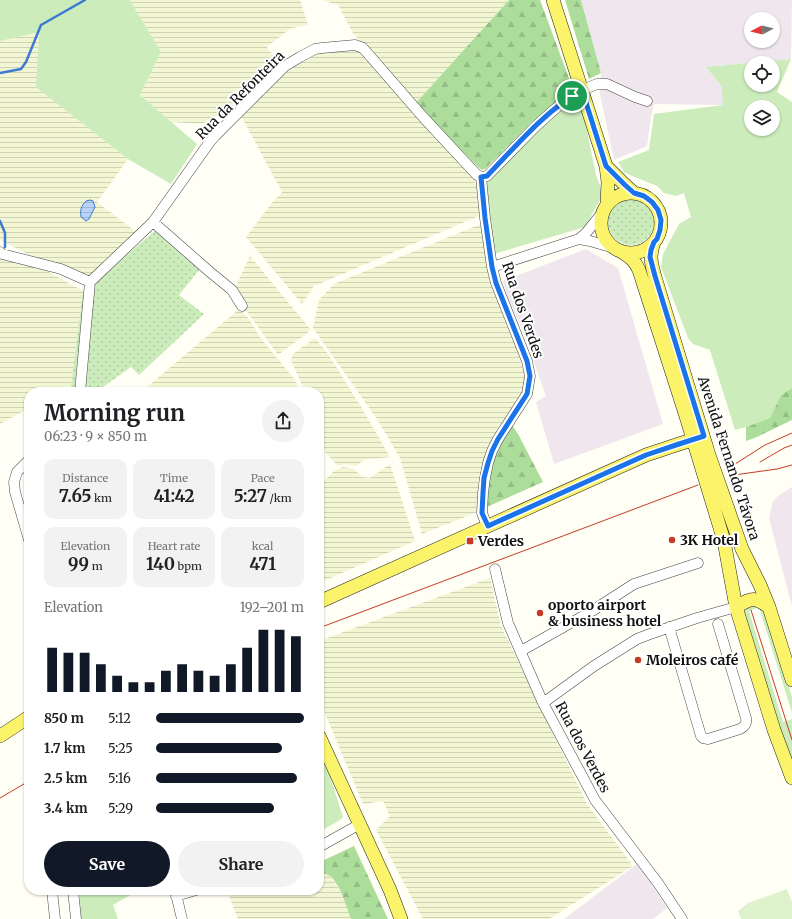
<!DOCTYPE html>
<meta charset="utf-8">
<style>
:root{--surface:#fff;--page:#f2f2f2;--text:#202124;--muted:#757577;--accent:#111827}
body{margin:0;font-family:Merriweather,serif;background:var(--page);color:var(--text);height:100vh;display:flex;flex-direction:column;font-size:15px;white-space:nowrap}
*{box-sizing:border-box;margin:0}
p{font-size:13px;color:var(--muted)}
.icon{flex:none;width:22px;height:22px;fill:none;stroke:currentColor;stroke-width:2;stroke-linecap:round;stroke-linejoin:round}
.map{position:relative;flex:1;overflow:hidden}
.details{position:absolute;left:24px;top:387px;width:300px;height:508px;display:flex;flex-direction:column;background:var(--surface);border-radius:16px;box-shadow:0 1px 3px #0004}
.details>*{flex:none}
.needle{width:26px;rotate:263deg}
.fabs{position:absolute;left:744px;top:12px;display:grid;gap:8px}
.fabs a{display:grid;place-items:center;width:36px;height:36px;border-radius:50%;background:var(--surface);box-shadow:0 1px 3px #0004;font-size:20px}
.pin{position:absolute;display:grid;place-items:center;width:34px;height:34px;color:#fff;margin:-17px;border:2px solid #fff;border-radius:50%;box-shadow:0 1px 4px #0007}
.round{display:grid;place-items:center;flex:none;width:42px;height:42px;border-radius:21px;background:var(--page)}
.head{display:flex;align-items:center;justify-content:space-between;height:68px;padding:0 20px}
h1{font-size:22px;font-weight:700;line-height:30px}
.metrics{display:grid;grid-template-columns:repeat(3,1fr);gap:6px;height:68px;padding:4px 20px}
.metrics div{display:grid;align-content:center;border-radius:10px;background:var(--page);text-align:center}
.metrics b{font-size:17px;font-weight:700}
.metrics small{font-size:11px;font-weight:400}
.metrics p{font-size:11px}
.chart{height:112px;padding:8px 20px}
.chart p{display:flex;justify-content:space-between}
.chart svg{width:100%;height:72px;margin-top:4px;stroke:var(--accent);stroke-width:6}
.action{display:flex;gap:8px;margin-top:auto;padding:8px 20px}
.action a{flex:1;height:46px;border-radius:24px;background:var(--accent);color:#fff;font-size:16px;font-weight:700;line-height:46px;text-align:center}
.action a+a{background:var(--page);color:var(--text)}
ul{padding:0 20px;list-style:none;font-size:13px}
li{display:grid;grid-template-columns:64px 48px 1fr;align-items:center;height:30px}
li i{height:10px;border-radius:5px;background:var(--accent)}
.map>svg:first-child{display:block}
.industrial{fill:#efe6ee;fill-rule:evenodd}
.farmland{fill:url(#farmland-rules)}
.grass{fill:#ccecbc;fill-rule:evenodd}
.forest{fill:url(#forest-firs)}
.garden{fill:url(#garden-dots)}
.pitch{fill:#dff2ce}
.water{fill:url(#water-rules);stroke:#3d7ad1}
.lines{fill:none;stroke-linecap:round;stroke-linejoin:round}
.stream{stroke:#3d7ad1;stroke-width:2.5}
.minor-casing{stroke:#444;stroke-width:11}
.major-casing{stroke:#222;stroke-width:14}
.minor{stroke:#fff;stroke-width:10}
.major{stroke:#fbf369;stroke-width:13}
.tram{stroke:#c63b24;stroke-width:1}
.route-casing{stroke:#fff;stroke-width:8}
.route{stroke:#1a73e8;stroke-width:5}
.poi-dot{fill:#c63b24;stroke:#fff;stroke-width:1.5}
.labels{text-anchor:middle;stroke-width:4;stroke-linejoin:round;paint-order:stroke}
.street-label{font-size:14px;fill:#111;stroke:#fff}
.poi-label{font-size:14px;font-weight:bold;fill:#111;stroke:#fff;text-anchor:start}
</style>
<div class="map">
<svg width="792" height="919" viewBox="0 0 792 919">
<defs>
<pattern id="farmland-rules" width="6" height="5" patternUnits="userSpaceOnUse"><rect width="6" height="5" fill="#f3f6d3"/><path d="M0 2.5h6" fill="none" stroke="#cfd2b4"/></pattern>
<pattern id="forest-firs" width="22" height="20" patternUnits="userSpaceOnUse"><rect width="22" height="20" fill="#acdd9b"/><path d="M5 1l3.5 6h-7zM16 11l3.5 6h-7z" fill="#93bd84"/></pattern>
<pattern id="garden-dots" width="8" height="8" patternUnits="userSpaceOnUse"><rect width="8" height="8" fill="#ccecbc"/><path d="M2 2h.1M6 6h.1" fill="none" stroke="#aec9a1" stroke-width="1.8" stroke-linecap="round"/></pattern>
<pattern id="water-rules" width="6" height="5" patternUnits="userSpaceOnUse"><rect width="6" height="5" fill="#b8d4f8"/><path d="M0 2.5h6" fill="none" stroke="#9db5d4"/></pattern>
</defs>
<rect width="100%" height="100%" fill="#fffff5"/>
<path class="industrial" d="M581 0H792L791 59 706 67 725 91 724 105 654 104 651 117 647 146 614 160 600 94 601 73ZM751 19H773V41H751Z
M586 249 618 268 663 424 554 464 536 402 546 396 523 331 507 295 503 281Z
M792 487V606L769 518 773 501 778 496Z
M638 863 667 908 653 919H564Z"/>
<path class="farmland" d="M130 0H300L308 25 291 28 267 47 279 65 247 101 202 124 171 122 140 95 161 52Z
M322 0H509L415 104 353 33 338 5Z
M39 31 37 87 128 159 97 202 139 234 83 282 0 240V41Z
M355 48 372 60 473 176 483 205 481 215 314 286 302 304 246 237 271 204 282 192 241 116 289 70 317 54Z
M483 223 505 312 525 376 524 390 496 431 491 447 480 511 422 534 400 458 377 419 313 328 319 300 334 284Z
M250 256 311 330 278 355 233 292Z
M0 257 36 265 83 291 71 386 60 392H29V408L0 424Z
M237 311H241L247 316 260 337 295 380 300 392H151L147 387Z
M315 338 328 354 363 410 390 457 365 460 355 466 345 464 338 466 326 453 319 437V392H305L291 360 293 354Z
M390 464 415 541 319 583V486L333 472 343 467 354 469 362 477 370 478Z
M490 578 501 626 587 804 633 866 549 919H423L376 830 390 816 383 801 363 804 319 699V641Z
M319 871 330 876 337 885 344 898 351 919H238L229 896 252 890H319Z"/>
<path class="grass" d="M0 0H130L161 52 140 95 197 144 171 184 128 159 36 87 39 32 0 41Z
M791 59 777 92 792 102V388L781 395 770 418 746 427 735 430 710 350 693 344 688 338 661 267 663 254 679 224 691 217 684 193 676 196 664 193 657 186 625 173 618 162 649 150 654 114 723 105 722 87 706 67ZM751 63H773V85H751ZM751 107H773V129H751Z
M565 105 582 106 596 175 603 194 585 227 494 254 482 182Z
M747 605 763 607 792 697V713L759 607 749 611 783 722 792 719V764L779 730 744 613 745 608Z
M319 746 323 754 343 817 340 820 319 832Z
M79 890H139L113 905 118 919H81Z"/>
<path class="forest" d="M509 0H540L570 81V87L568 92 532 122 485 169 482 170 478 167 415 104Z
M565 0H581L601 73 589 79Z
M792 388V420L757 437 746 441V427L770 418 781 395Z
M512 425 518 434 543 482 489 506 485 507 488 482 496 448Z
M354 846 388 919H351C346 906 341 885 330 876 327 874 322 873 319 871V866L322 861Z"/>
<path class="garden" d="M608 222a23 23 0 1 1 46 0a23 23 0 1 1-46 0Z
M156 230 200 269 179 295 204 314 139 375 131 367 96 392H75L71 386 83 291Z"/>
<path class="pitch" d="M787 889 792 902V919H741L738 911 748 903Z"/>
<path class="water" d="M90 200 93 201 95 207 89 219 86 221 81 217C80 210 81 206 86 201Z"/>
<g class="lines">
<path class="stream" d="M0 73 21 69 26 62 41 25 85 0
M0 221 5 233V247"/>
<g class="minor-casing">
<path id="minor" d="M481 177 485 218 492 267 496 283 527 361 530 376 527 394 498 439 492 451 488 463 485 478 483 493 482 513 487 526
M481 177 487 176 536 126 564 101 582 90 597 84H607L635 97 647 101
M153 222 210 272 232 290 242 306
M579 239 590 241 614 248
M0 252 2 254 61 269 90 282
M492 267 579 239 586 233 602 213
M90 282 153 222 209 143 215 136 285 66 300 57 315 49 322 48 355 45 363 48 423 117 477 175 481 177
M80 392 90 282
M29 460 17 472 14 482 15 492 29 540
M495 569 508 623 543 703 595 800 658 883 682 919
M669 627 701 736 703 738 708 739 740 729C745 726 747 724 746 718L718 624
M521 651 592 611 634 584 698 563
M543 703 594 666 637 639 650 634 697 618 736 607
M319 847 360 824
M52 890 55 919
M73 890 76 919
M175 890 182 919
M176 896 196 890"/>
</g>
<g class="major-casing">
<path id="major" d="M553 0 606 166 608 182 607 204
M606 166 625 185 634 193
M601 223a30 30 0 1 1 60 0a30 30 0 1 1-60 0Z
M654 242C649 257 651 262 655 277L709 455 742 549 760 585 769 607 792 680
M622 252C630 257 635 261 639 270L685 413 724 541 736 607 774 730 792 778
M319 602 646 455 676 445 701 437
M736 607C752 598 753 596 769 607
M0 736 29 717
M319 736 390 890 401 919"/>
</g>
<use href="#minor" class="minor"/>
<use href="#major" class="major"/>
<path class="tram" d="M760 462 784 448 792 445
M732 466 765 445 792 433
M734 475 777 469 792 465
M751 610 792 740
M319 628 698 485
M0 798 29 781"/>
</g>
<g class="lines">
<g class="route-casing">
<path id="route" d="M582 90 606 166 625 185 634 193 644 196 652 202 658 210 661 220 660 230 657 239 654 242 651 250 650 257 655 276 704 436 676 445 646 455 488 526 482 513 483 493 484 478 488 463 492 451 498 439 527 394 530 376 527 361 496 283 492 267 485 218 481 177 487 176C517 145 545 111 582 90Z"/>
</g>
<use href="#route" class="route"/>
</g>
<g class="poi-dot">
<circle cx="672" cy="540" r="4"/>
<rect x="466" y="537" width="8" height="8" rx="2"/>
<circle cx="540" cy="613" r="4"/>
<circle cx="638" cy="660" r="4"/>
</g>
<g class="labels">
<g class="street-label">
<text transform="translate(240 95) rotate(-45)" y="5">Rua da Refonteira</text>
<text transform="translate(523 310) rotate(71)" y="5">Rua dos Verdes</text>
<text transform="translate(729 458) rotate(72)" y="5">Avenida Fernando Távora</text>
<text transform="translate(583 747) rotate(62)" y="5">Rua dos Verdes</text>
</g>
<g class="poi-label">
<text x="680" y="545">3K Hotel</text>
<text x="478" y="546">Verdes</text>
<text x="548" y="610">oporto airport<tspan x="548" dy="16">&amp; business hotel</tspan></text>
<text x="646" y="665">Moleiros café</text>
</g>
</g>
</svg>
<div class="fabs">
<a><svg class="needle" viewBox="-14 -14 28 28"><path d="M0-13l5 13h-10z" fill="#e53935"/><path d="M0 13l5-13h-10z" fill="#757577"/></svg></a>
<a><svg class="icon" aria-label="locate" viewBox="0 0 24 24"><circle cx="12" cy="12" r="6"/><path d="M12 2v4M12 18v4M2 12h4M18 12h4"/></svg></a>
<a><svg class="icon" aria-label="layers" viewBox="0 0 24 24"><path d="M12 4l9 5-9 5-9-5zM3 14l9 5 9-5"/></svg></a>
</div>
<div class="pin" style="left:572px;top:96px;background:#1e9e55"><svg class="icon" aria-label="arrive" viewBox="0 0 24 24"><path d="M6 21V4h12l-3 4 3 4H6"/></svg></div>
<section class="details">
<div class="head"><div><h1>Morning run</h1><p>06:23 · 9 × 850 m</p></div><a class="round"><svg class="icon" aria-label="share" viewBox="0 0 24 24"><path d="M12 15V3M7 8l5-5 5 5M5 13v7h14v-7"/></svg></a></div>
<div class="metrics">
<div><p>Distance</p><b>7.65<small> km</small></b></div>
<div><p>Time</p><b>41:42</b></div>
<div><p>Pace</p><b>5:27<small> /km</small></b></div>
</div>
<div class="metrics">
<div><p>Elevation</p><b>99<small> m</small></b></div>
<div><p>Heart rate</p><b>140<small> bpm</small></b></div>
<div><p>kcal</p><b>471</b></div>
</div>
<div class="chart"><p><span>Elevation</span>192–201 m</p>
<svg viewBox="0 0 160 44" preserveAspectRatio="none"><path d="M5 44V17M15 44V20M25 44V20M35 44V27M45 44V34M55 44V38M65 44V38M75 44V31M85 44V27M95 44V31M105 44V34M115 44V27M125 44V17M135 44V6M145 44V6M155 44V10"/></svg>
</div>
<ul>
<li><b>850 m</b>5:12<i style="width:100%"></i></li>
<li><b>1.7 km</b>5:25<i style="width:85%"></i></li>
<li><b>2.5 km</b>5:16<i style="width:95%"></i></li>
<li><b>3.4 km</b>5:29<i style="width:80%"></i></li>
</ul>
<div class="action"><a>Save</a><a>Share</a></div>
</section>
</div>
